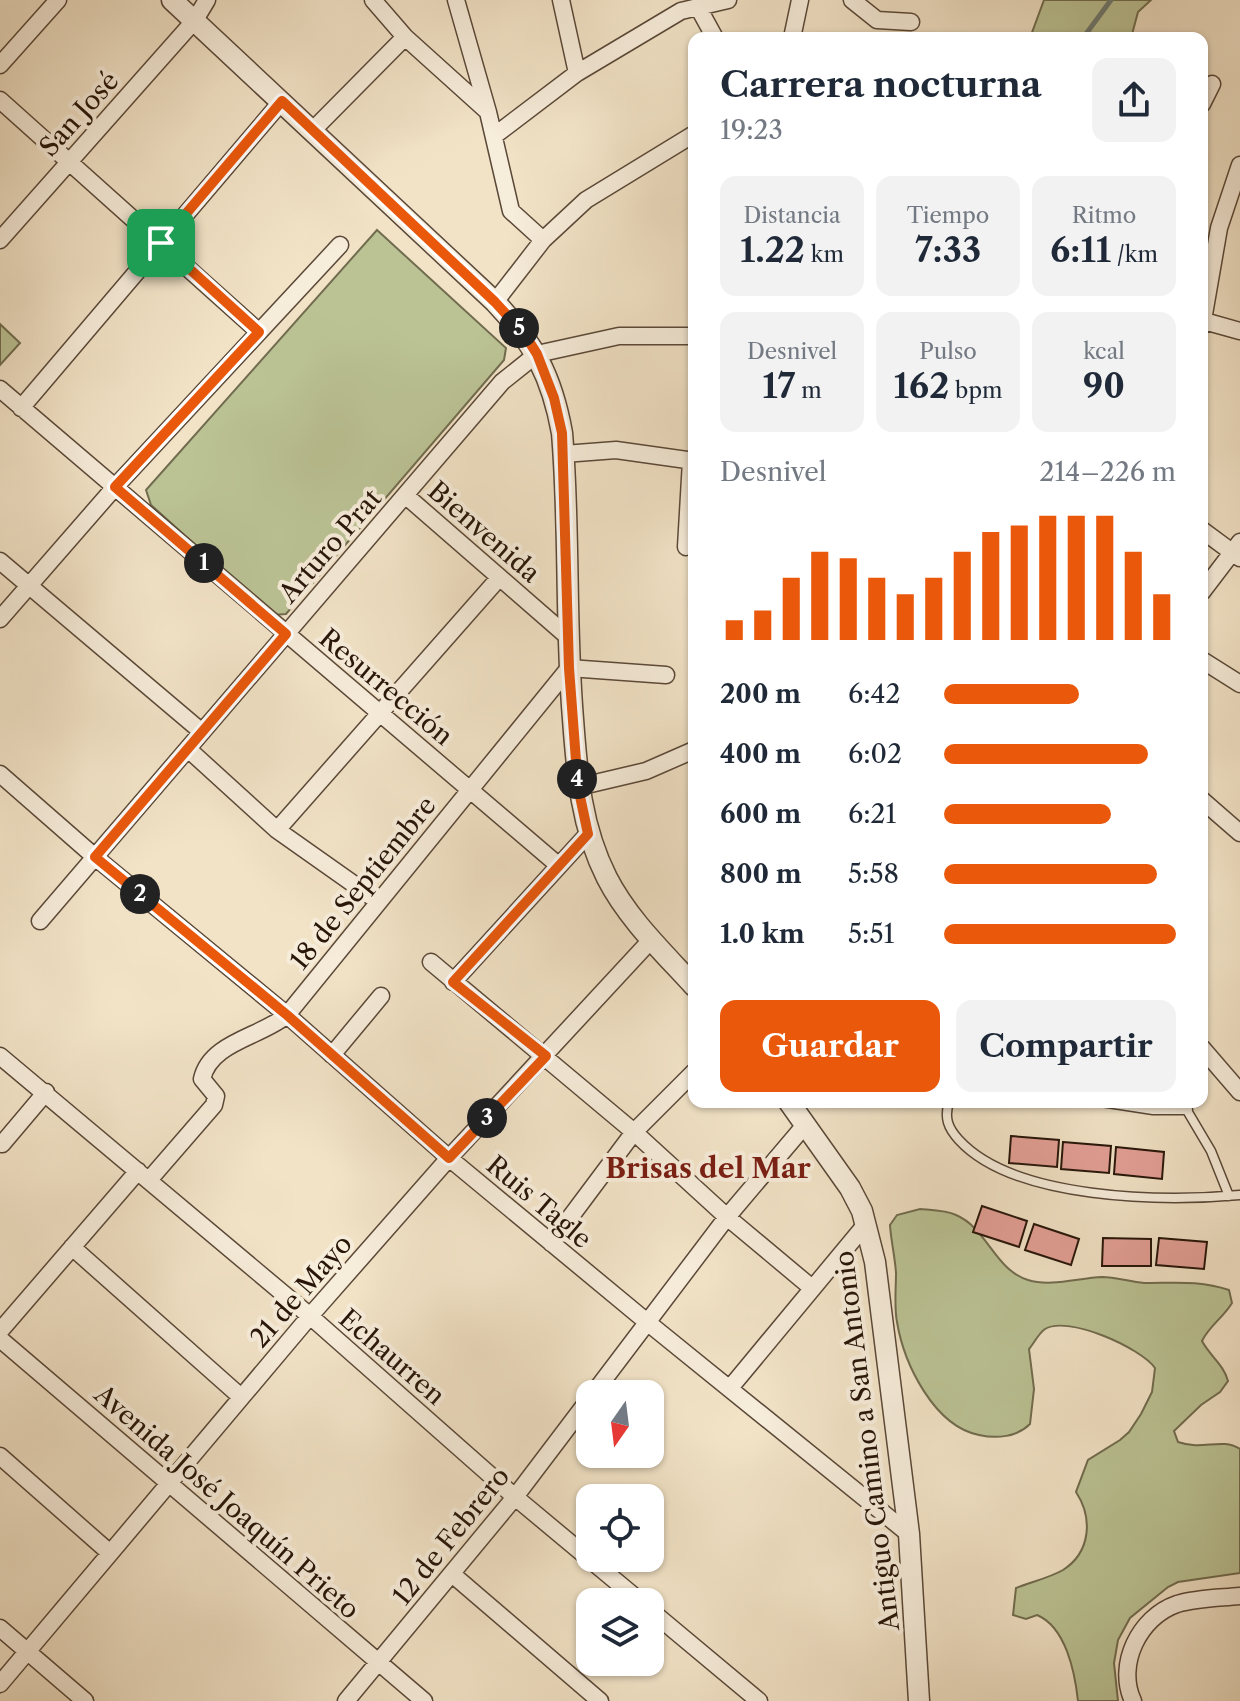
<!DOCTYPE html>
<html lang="es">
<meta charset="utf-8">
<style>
:root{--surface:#fff;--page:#f2f2f3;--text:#1f2937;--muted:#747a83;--accent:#ea580c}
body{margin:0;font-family:"Libre Caslon Text",serif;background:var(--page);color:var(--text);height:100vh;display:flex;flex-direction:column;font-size:30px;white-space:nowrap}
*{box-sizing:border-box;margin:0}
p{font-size:26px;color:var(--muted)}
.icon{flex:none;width:44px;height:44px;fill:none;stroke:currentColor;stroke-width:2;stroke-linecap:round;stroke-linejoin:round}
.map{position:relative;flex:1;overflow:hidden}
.sheet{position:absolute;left:688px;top:32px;width:520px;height:1076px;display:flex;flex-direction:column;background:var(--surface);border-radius:16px;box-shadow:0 2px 6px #0004}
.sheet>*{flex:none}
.needle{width:52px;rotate:194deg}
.controls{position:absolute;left:576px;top:1380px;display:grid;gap:16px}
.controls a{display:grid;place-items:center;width:88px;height:88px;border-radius:16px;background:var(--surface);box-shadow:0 2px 6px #0004;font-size:40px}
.pin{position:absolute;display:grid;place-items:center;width:68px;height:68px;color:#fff;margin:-34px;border-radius:16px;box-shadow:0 4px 12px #0006}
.km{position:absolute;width:40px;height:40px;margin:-20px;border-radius:50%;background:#222;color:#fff;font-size:22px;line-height:40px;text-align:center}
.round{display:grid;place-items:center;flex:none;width:84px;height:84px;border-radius:16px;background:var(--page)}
.head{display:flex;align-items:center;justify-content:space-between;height:136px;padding:0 32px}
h1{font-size:36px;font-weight:700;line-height:60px}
.figures{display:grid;grid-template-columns:repeat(3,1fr);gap:12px;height:136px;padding:8px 32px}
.figures div{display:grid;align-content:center;border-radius:16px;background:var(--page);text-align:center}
.figures b{font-size:34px;font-weight:700}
.figures small{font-size:22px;font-weight:400}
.figures p{font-size:22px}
.chart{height:224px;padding:16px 32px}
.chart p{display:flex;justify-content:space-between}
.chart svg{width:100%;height:144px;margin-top:8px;stroke:var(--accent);stroke-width:6}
.primary-button{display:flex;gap:16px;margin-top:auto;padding:16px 32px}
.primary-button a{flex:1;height:92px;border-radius:16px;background:var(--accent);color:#fff;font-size:32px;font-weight:700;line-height:92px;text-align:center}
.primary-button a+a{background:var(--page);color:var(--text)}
ul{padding:0 32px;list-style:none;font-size:26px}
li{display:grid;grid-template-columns:128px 96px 1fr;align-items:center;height:60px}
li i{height:20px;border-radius:10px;background:var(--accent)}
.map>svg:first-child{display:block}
.green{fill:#bbc395;stroke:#716c4f;stroke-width:2}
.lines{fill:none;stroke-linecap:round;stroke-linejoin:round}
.stream{stroke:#6d7a73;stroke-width:5}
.building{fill:#e39f96;stroke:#271509;stroke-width:2}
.service-casing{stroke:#5a4838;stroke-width:11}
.minor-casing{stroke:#5a4838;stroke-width:19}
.tertiary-casing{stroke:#5a4838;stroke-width:23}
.service{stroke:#f7eddb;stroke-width:8}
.minor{stroke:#f7eddb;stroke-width:16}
.tertiary{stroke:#f7eddb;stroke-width:20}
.route-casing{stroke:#fff;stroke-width:16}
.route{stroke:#ea580c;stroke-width:10}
.labels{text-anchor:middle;stroke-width:8;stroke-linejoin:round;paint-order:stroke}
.street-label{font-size:26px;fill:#271509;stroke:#f7eddb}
.neighbourhood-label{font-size:28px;font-weight:bold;fill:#7a1f14;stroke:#f7eddb}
</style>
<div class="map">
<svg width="1240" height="1701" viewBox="0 0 1240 1701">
<rect width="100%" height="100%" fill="#f2e3c7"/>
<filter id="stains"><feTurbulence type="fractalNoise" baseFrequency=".0025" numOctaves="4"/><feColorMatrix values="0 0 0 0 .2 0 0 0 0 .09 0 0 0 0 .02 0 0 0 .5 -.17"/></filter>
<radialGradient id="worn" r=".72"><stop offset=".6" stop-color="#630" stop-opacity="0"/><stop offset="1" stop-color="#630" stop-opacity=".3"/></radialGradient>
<path class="green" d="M1044 0H1151L1138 12 1131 38H1030Z
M377 230 506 348 504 360 286 614 273 615 151 505 146 490Z
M0 324 20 343 0 365Z
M920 1209C931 1210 946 1210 956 1215 987 1228 995 1270 1028 1280 1051 1287 1078 1278 1102 1277 1116 1277 1130 1282 1144 1283 1174 1283 1200 1280 1229 1290L1232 1303C1223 1318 1209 1326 1202 1341 1210 1356 1224 1365 1228 1381L1220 1392 1201 1405 1174 1431 1178 1442C1204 1451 1221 1437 1240 1449V1573L1178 1582 1168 1587 1130 1618 1118 1640 1114 1663 1118 1701H1078C1075 1673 1066 1627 1037 1615L1026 1619 1013 1615 1016 1588C1031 1582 1049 1578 1063 1570 1091 1552 1093 1518 1076 1492L1088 1460 1120 1440 1129 1432 1141 1414 1152 1392 1155 1368C1141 1348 1068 1315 1045 1329 1039 1333 1034 1343 1029 1349L1034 1389 1030 1424C1017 1437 997 1439 979 1435 934 1426 904 1364 897 1322 894 1307 896 1289 896 1273 895 1257 891 1241 890 1225L897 1215Z"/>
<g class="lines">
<path class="stream" d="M1083 38 1111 0"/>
</g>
<path class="building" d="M1011 1136 1059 1140 1057 1167 1009 1163Z
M1063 1142 1111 1146 1109 1173 1061 1169Z
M1116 1147 1164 1152 1162 1179 1114 1174Z
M982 1206 1027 1221 1019 1247 973 1232Z
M1034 1224 1079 1239 1071 1265 1025 1250Z
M1103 1238 1151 1239V1266H1102Z
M1159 1238 1207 1242 1204 1269 1156 1265Z"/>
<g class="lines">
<g class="service-casing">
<path id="service" d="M949 1102C944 1118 948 1128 959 1140 1014 1200 1163 1202 1240 1195
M1101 1102 1153 1110H1188
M1182 1102 1211 1151 1229 1196"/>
</g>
<g class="minor-casing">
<path id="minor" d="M373 0 405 37 486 110
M456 0 488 112 511 211 543 240
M561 0 577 73
M852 0 877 20 911 22
M698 7 715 38
M792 38 800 0
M0 65 58 0
M0 100 259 332
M1202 104 1212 84
M313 130 405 37
M494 136 577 73 681 11 728 0
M0 240 195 20 207 0
M495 302 543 240 586 200 694 134
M1204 321 1240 331
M1202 326 1219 228 1240 165
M0 389 558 865
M21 408 282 101
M564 454 616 450 694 461
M405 495 567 636
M1202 530 1240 558
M686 547 691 461
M0 561 202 732
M1202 592 1240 542
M0 619 115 487 340 245
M1202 660 1240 684
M188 749 277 830 379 902
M0 774 95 857 287 1015 449 1158 647 1322 909 1534
M578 787 646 771 694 750
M1202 800 1240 833
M277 830 499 578
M40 921 502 382 537 354 619 336H694
M431 962 634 1132 727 1217 812 1288
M453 982 588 834
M1202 1048 1240 1092
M332 1055 381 996
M0 1056 310 1316 515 1497 641 1602
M2 1144 46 1092
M149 1180 214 1105 216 1096 202 1079C210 1042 261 1037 287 1015L569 668 666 675
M551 1243 634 1132 694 1072
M72 1247 241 1397
M0 1331 138 1171
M0 1339 424 1701
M730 1388 866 1224
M593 1394 727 1217 805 1125
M0 1456 110 1553
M452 1574 600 1701
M650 1610 759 1701
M0 1628 85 1701
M0 1684 310 1316 449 1158 651 940
M346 1701 515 1497 590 1398
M1133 1701C1116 1665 1139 1617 1177 1604 1197 1598 1220 1598 1240 1596"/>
</g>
<g class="tertiary-casing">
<path id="tertiary" d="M172 0 495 302C534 343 552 377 562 433 570 528 565 624 573 719 577 774 581 827 607 878 628 919 663 952 694 986
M789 1102 850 1188 862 1211 875 1262 909 1534 919 1701"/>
</g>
<use href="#service" class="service"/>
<use href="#minor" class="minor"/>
<use href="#tertiary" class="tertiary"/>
</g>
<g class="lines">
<g class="route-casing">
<path id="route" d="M282 101 495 302 525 335 537 354 554 398 562 433 569 668 578 787 588 834 453 982 546 1056 449 1158 287 1015 95 857 286 634 115 487 259 332 161 243Z"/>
</g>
<use href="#route" class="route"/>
</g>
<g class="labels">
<g class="street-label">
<text transform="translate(79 114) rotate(-48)" y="9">San José</text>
<text transform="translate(484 532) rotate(41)" y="9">Bienvenida</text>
<text transform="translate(330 546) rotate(-49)" y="9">Arturo Prat</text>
<text transform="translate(386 687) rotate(40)" y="9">Resurrección</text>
<text transform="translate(363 883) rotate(-51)" y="9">18 de Septiembre</text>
<text transform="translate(539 1202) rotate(40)" y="9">Ruis Tagle</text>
<text transform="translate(301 1291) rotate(-49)" y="9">21 de Mayo</text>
<text transform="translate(392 1357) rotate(41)" y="9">Echaurren</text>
<text transform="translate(867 1441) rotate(-97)" y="9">Antiguo Camino a San Antonio</text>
<text transform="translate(227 1502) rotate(41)" y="9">Avenida José Joaquín Prieto</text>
<text transform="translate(451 1536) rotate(-51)" y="9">12 de Febrero</text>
</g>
<g class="neighbourhood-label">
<text x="708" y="1178">Brisas del Mar</text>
</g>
</g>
<rect width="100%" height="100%" filter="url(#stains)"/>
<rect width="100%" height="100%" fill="url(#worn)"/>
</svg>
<div class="controls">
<a><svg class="needle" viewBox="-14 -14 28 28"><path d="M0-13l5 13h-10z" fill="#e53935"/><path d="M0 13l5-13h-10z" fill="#747a83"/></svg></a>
<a><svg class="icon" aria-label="locate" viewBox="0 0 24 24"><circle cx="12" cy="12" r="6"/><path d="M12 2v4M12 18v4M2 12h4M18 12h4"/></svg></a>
<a><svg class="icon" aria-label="layers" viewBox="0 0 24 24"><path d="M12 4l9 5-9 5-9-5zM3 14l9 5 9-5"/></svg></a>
</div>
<div class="pin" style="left:161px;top:243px;background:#1e9e55"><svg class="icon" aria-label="arrive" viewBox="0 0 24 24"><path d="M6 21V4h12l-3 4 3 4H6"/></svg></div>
<b class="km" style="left:204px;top:563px">1</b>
<b class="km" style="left:140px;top:894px">2</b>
<b class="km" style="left:487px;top:1118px">3</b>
<b class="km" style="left:577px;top:779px">4</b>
<b class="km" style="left:519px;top:328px">5</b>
<section class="sheet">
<div class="head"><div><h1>Carrera nocturna</h1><p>19:23</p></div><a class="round"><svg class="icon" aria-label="share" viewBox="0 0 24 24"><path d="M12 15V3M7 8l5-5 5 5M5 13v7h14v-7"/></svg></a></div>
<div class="figures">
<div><p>Distancia</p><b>1.22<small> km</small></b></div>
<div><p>Tiempo</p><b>7:33</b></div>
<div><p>Ritmo</p><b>6:11<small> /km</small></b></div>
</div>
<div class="figures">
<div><p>Desnivel</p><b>17<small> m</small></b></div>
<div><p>Pulso</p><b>162<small> bpm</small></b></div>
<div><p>kcal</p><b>90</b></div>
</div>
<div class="chart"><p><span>Desnivel</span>214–226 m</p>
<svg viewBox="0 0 160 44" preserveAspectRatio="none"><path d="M5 44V38M15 44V35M25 44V25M35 44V17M45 44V19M55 44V25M65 44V30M75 44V25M85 44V17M95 44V11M105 44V9M115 44V6M125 44V6M135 44V6M145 44V17M155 44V30"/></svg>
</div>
<ul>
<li><b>200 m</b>6:42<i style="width:58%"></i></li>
<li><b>400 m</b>6:02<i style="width:88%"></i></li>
<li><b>600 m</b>6:21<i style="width:72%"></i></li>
<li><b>800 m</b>5:58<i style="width:92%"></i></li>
<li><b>1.0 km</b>5:51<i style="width:100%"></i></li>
</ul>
<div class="primary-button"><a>Guardar</a><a>Compartir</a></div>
</section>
</div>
